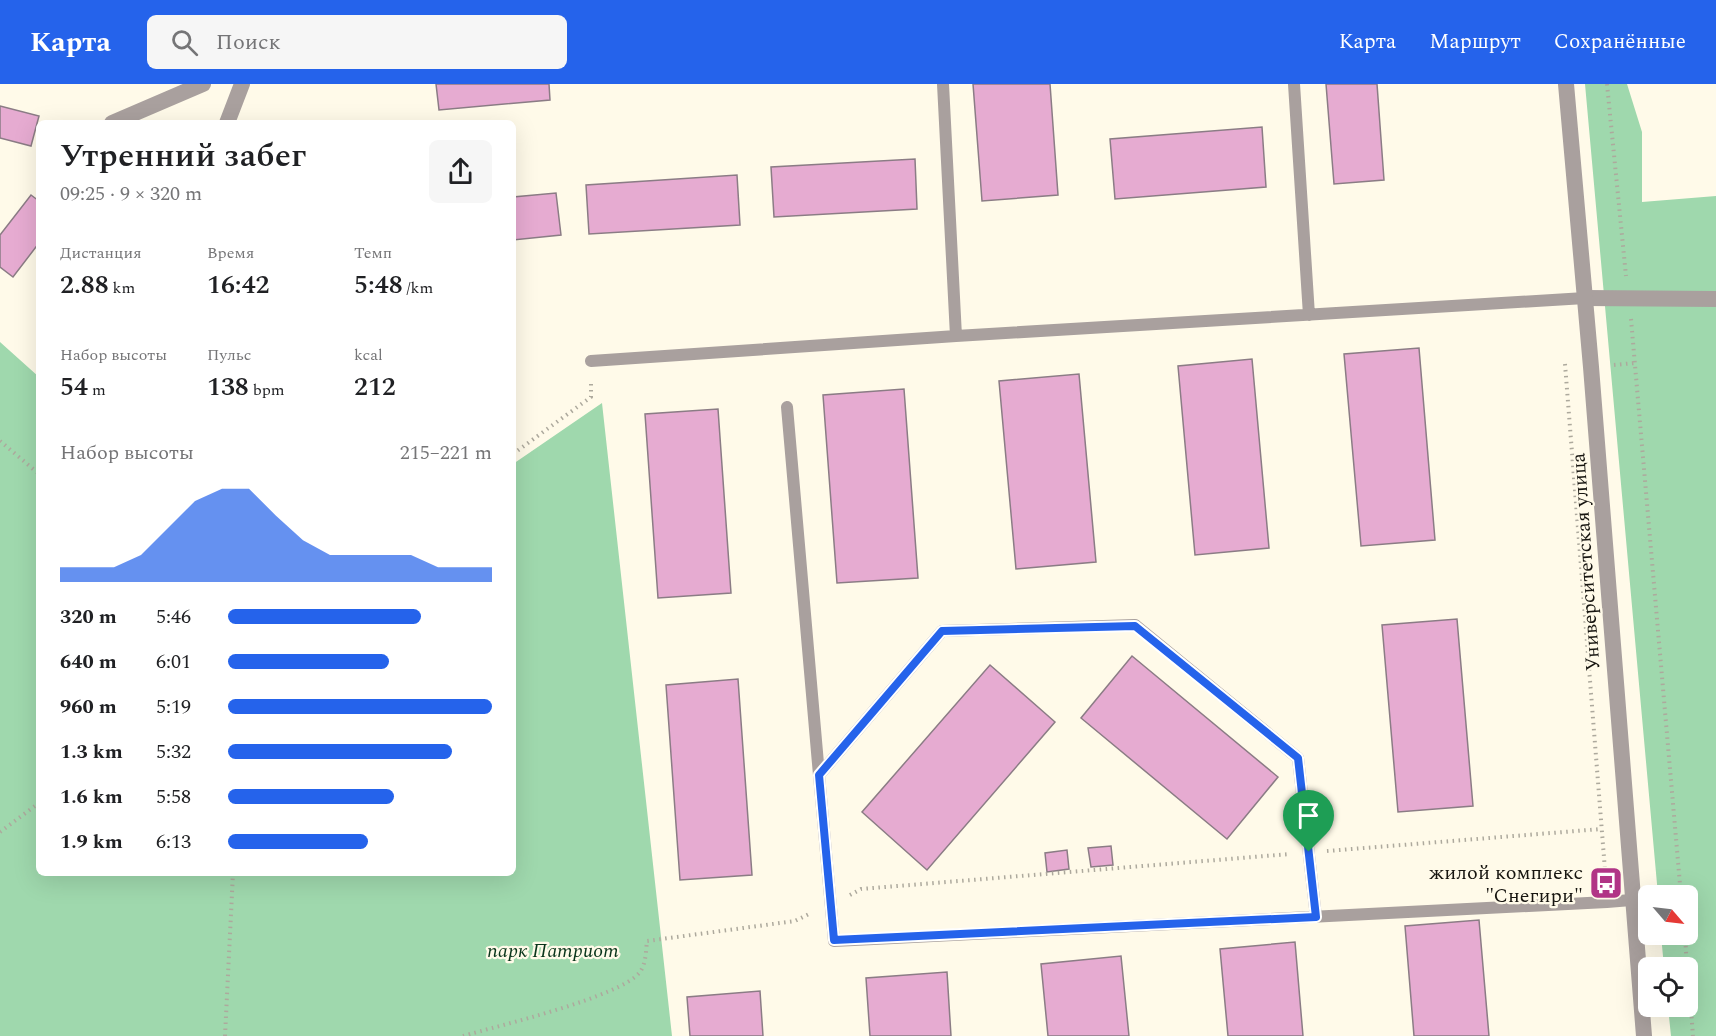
<!DOCTYPE html>
<html lang="ru">
<meta charset="utf-8">
<style>
:root{--surface:#fff;--page:#f6f6f6;--text:#202124;--muted:#757577;--accent:#2563eb}
body{margin:0;font-family:Spectral,serif;background:var(--page);color:var(--text);height:100vh;display:flex;flex-direction:column;font-size:22px;white-space:nowrap}
*{box-sizing:border-box;margin:0}
p{font-size:20px;color:var(--muted)}
.icon{flex:none;width:33px;height:33px;fill:none;stroke:currentColor;stroke-width:2;stroke-linecap:round;stroke-linejoin:round}
.map{position:relative;flex:1;overflow:hidden}
.details{position:absolute;left:36px;top:36px;width:480px;height:756px;display:flex;flex-direction:column;background:var(--surface);border-radius:9px;box-shadow:0 6px 24px #0002}
.details>*{flex:none}
.needle{width:39px;rotate:118deg}
.buttons{position:absolute;left:1638px;top:801px;display:grid;gap:12px}
.buttons a{display:grid;place-items:center;width:60px;height:60px;border-radius:9px;background:var(--surface);box-shadow:0 6px 24px #0002;font-size:30px}
.pin{position:absolute;display:grid;place-items:center;width:51px;height:51px;color:#fff;margin:-62px -26px;border-radius:50% 50% 50% 0;rotate:-45deg;box-shadow:0 0 6px #0007}
.pin .icon{rotate:45deg}
.round{display:grid;place-items:center;flex:none;width:63px;height:63px;border-radius:9px;background:var(--page)}
.headline{display:flex;align-items:center;justify-content:space-between;height:102px;padding:0 24px}
h1{font-size:33px;font-weight:600;line-height:45px}
.stats{display:grid;grid-template-columns:repeat(3,1fr);gap:9px;height:102px;padding:6px 24px}
.stats div{display:grid;align-content:center}
.stats b{font-size:26px;font-weight:600}
.stats small{font-size:16px;font-weight:400}
.stats p{font-size:16px}
.chart{height:168px;padding:12px 24px}
.chart p{display:flex;justify-content:space-between}
.chart svg{width:100%;height:108px;margin-top:6px;fill:var(--accent);opacity:.7}
ul{padding:0 24px;list-style:none;font-size:20px}
li{display:grid;grid-template-columns:96px 72px 1fr;align-items:center;height:45px}
li i{height:15px;border-radius:8px;background:var(--accent)}
header{display:flex;align-items:center;gap:36px;box-sizing:border-box;height:84px;padding:0 30px;background:var(--accent);color:#fff}
header strong{font-size:28px}
nav{display:flex;gap:33px;margin-inline-start:auto;font-size:21px}
.search{width:420px;height:54px;background:var(--page);display:flex;align-items:center;gap:15px;box-sizing:border-box;padding:0 21px;border-radius:9px;color:var(--muted);font-size:22px}
.map>svg:first-child{display:block}
.green{fill:#9fd8ad}
.building{fill:#e6abd1;stroke:#8b7c85;stroke-width:1.5}
.lines{fill:none;stroke-linecap:round;stroke-linejoin:round}
.path{stroke:#ada99d;stroke-width:4;stroke-dasharray:1.5 4.5;stroke-linecap:butt}
.service{stroke:#a9a09e;stroke-width:12}
.minor{stroke:#a9a09e;stroke-width:16}
.tertiary{stroke:#a9a09e;stroke-width:16}
.route-casing{stroke:#fff;stroke-width:12}
.route{stroke:#2563eb;stroke-width:8}
.labels{text-anchor:middle;stroke-width:4.5;stroke-linejoin:round;paint-order:stroke}
.street-label{font-size:20px;fill:#171510;stroke:#fffae9}
.poi-label{font-size:20px;fill:#171510;stroke:#fffae9;text-anchor:end}
.park-label{font-size:20px;font-style:italic;fill:#09351a;stroke:#fffae9}
</style>
<header>
<strong>Карта</strong>
<div class="search"><svg class="icon" aria-label="search" viewBox="0 0 24 24"><circle cx="10" cy="10" r="6"/><path d="M15 15l6 6"/></svg>Поиск</div>
<nav><a>Карта</a><a>Маршрут</a><a>Сохранённые</a></nav>
</header>
<div class="map">
<svg width="1716" height="952" viewBox="0 0 1716 952">
<rect width="100%" height="100%" fill="#fffae9"/>
<path class="green" d="M1585 0H1627L1642 48V118L1716 112V952H1671L1668 923 1688 922V884L1664 883 1661 851 1688 850V812L1658 811Z
M0 258 39 293V789H513V380L602 319 672 952H0Z"/>
<path class="building" d="M436 0H549L550 16 439 26Z
M973 0H1050L1058 111 982 117Z
M1326 0H1377L1384 96 1334 100Z
M0 22 39 32 31 62 0 54Z
M1262 43 1266 103 1115 115 1110 55Z
M915 75 917 125 774 133 771 83Z
M737 91 740 141 589 150 586 101Z
M556 109 561 151 513 156V113Z
M31 111 39 117V159L13 193 0 183V151Z
M1419 264 1435 456 1361 462 1344 270Z
M1252 275 1269 464 1195 471 1178 282Z
M1079 290 1096 478 1016 485 999 297Z
M904 305 918 494 837 499 823 311Z
M718 325 731 509 658 514 645 330Z
M1457 535 1473 722 1398 728 1382 541Z
M1132 572 1278 693 1227 755 1081 634Z
M990 581 1055 638 927 786 862 728Z
M738 595 752 791 680 796 666 601Z
M1111 762 1113 781 1091 783 1088 764Z
M1067 766 1069 785 1047 788 1045 769Z
M1479 836 1489 952H1414L1405 842Z
M1295 858 1303 952H1228L1220 865Z
M1121 872 1129 952H1048L1041 880Z
M947 888 951 952H870L866 894Z
M760 907 763 952H690L687 913Z"/>
<g class="lines">
<path class="path" d="M1607 0 1626 192
M1631 235 1681 812
M1565 280 1606 799
M1614 281 1635 279
M0 357 39 390
M513 370 591 313V297
M0 748 39 719
M1327 767 1601 745
M850 811 861 805 1290 770
M1685 850 1687 884
M1688 885 1693 952
M225 952 233 789
M463 952C497 942 621 913 640 888 646 880 646 866 647 857L795 837 811 829"/>
<path class="service" d="M943 0 956 252
M1294 0 1309 231
M591 277 956 252 1585 214
M787 323 819 691
M1316 833 1298 674 1135 541 942 547 819 691 834 857 1607 818 1631 816"/>
<path class="minor" d="M112 39 203 0
M227 39 242 0
M1585 214 1716 215"/>
<path class="tertiary" d="M1566 0 1591 283 1644 952"/>
</g>
<g class="lines">
<g class="route-casing">
<path id="route" d="M1135 542 1298 674 1316 833 834 856 819 691 942 547Z"/>
</g>
<use href="#route" class="route"/>
</g>
<defs>
<g id="bus-square" transform="scale(1.725)"><rect x="-9" y="-9" width="18" height="18" rx="4" fill="#b13586" stroke="#fffae9"/><path d="M-5-6H5V4H4V6H2V4H-2V6H-4V4H-5ZM-3.5-4V0h7V-4ZM-3.5 1.2v1.5H-2V1.2ZM2 1.2v1.5H3.5V1.2Z" fill="#fff"/></g>
</defs>
<g fill-rule="evenodd">
<use href="#bus-square" x="1606" y="799"/>
</g>
<g class="labels">
<g class="street-label">
<text transform="translate(1585 478) rotate(-94)" y="7">Университетская улица</text>
</g>
<g class="poi-label">
<text x="1583" y="795">жилой комплекс<tspan x="1583" dy="23">"Снегири"</tspan></text>
</g>
<g class="park-label">
<text x="553" y="873">парк Патриот</text>
</g>
</g>
</svg>
<div class="buttons">
<a><svg class="needle" viewBox="-14 -14 28 28"><path d="M0-13l5 13h-10z" fill="#e53935"/><path d="M0 13l5-13h-10z" fill="#757577"/></svg></a>
<a><svg class="icon" aria-label="locate" viewBox="0 0 24 24"><circle cx="12" cy="12" r="6"/><path d="M12 2v4M12 18v4M2 12h4M18 12h4"/></svg></a>
</div>
<div class="pin" style="left:1309px;top:768px;background:#1e9e55"><svg class="icon" aria-label="arrive" viewBox="0 0 24 24"><path d="M6 21V4h12l-3 4 3 4H6"/></svg></div>
<section class="details">
<div class="headline"><div><h1>Утренний забег</h1><p>09:25 · 9 × 320 m</p></div><a class="round"><svg class="icon" aria-label="share" viewBox="0 0 24 24"><path d="M12 15V3M7 8l5-5 5 5M5 13v7h14v-7"/></svg></a></div>
<div class="stats">
<div><p>Дистанция</p><b>2.88<small> km</small></b></div>
<div><p>Время</p><b>16:42</b></div>
<div><p>Темп</p><b>5:48<small> /km</small></b></div>
</div>
<div class="stats">
<div><p>Набор высоты</p><b>54<small> m</small></b></div>
<div><p>Пульс</p><b>138<small> bpm</small></b></div>
<div><p>kcal</p><b>212</b></div>
</div>
<div class="chart"><p><span>Набор высоты</span>215–221 m</p>
<svg viewBox="0 0 160 44" preserveAspectRatio="none"><path d="M0 44V38L10 38L20 38L30 33L40 22L50 11L60 6L70 6L80 17L90 27L100 33L110 33L120 33L130 33L140 38L150 38L160 38V44z"/></svg>
</div>
<ul>
<li><b>320 m</b>5:46<i style="width:73%"></i></li>
<li><b>640 m</b>6:01<i style="width:61%"></i></li>
<li><b>960 m</b>5:19<i style="width:100%"></i></li>
<li><b>1.3 km</b>5:32<i style="width:85%"></i></li>
<li><b>1.6 km</b>5:58<i style="width:63%"></i></li>
<li><b>1.9 km</b>6:13<i style="width:53%"></i></li>
</ul>
</section>
</div>
